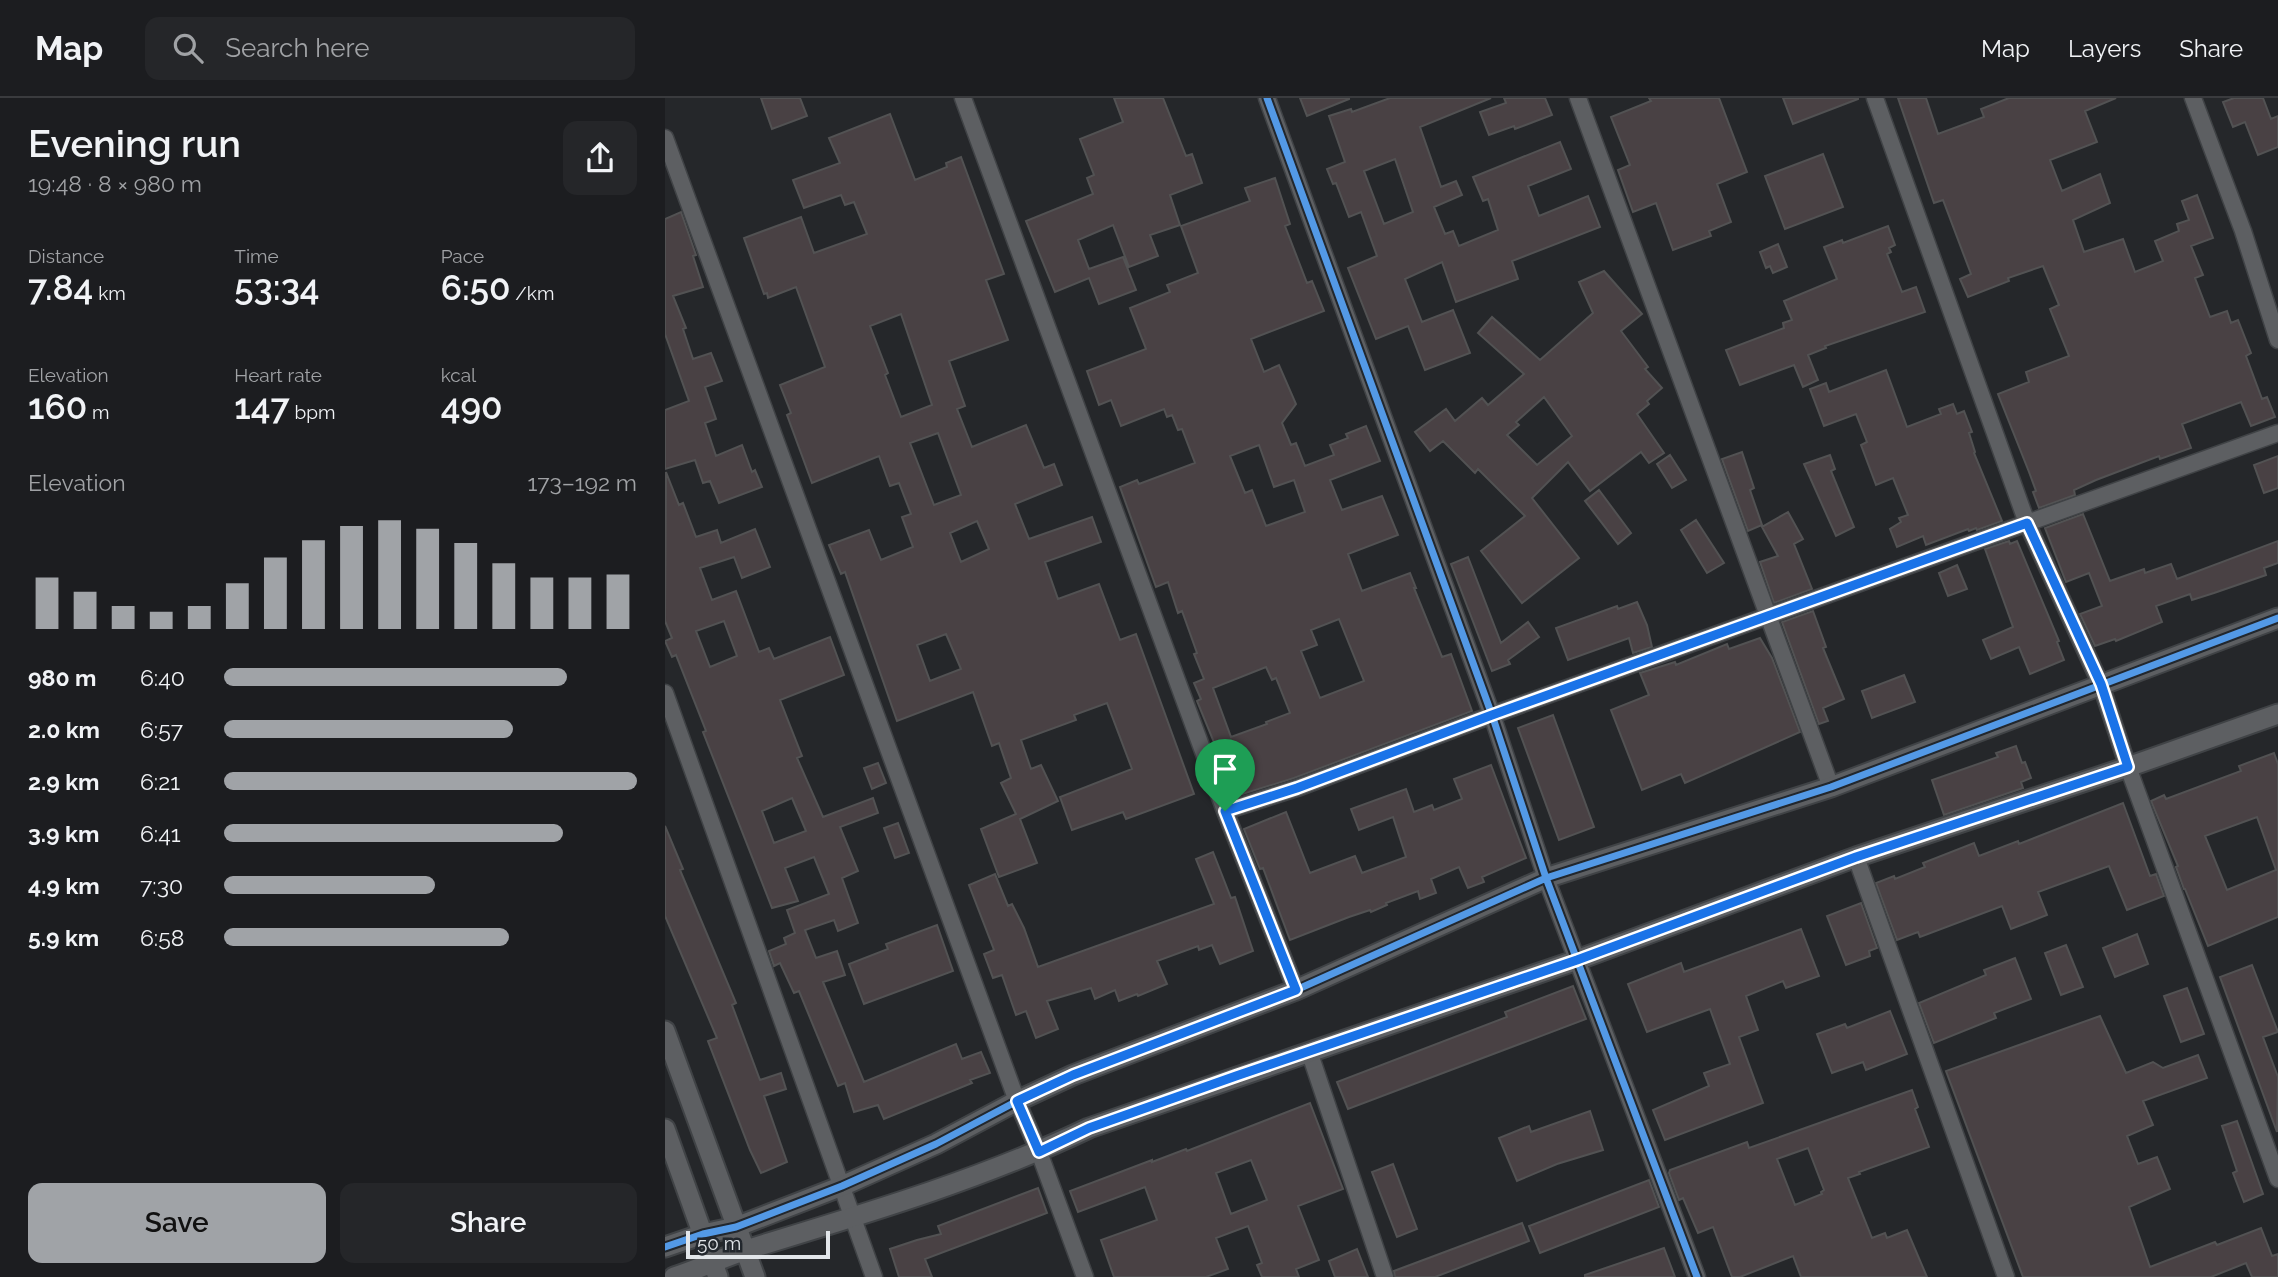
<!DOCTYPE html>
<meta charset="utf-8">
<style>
:root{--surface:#1c1d20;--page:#252629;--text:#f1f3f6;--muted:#a0a2a5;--line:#3a3b3e;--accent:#a0a3a7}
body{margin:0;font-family:Raleway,sans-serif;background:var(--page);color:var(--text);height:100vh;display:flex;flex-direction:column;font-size:26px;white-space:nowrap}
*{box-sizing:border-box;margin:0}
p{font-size:23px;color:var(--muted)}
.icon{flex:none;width:38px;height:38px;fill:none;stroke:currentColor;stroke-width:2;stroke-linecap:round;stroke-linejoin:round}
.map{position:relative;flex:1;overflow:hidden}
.drawer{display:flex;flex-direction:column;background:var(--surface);width:665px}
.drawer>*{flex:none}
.scale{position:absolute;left:21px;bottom:18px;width:144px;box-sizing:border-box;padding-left:7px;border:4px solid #e2e6ea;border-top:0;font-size:19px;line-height:24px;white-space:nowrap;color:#e2e6ea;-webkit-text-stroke:5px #22272d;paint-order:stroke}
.pin{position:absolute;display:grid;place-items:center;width:60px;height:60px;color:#fff;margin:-72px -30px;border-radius:50% 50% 50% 0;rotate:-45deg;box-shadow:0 0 7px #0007}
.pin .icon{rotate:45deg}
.round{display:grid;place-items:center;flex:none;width:74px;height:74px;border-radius:14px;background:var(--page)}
.head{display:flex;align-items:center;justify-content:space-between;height:119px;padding:0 28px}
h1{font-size:38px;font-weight:600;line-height:52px}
.figures{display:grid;grid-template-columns:repeat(3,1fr);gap:10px;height:119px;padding:7px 28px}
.figures div{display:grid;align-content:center}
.figures b{font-size:35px;font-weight:600}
.figures small{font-size:19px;font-weight:400}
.figures p{font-size:19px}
.chart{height:196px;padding:14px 28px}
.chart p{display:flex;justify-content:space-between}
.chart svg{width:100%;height:126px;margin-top:7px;stroke:var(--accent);stroke-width:6}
.cta{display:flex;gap:14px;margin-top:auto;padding:14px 28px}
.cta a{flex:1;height:80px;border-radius:14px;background:var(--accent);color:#111;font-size:28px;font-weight:600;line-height:80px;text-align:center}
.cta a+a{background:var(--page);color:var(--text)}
ul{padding:0 28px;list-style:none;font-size:23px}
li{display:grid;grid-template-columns:112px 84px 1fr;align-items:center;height:52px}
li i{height:18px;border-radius:9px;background:var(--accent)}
header{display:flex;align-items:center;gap:42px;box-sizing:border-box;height:98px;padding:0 35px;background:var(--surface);border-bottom:2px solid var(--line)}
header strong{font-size:33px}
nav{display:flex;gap:38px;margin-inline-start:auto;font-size:24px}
.search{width:490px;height:63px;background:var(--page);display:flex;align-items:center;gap:18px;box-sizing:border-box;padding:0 24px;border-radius:14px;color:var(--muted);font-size:26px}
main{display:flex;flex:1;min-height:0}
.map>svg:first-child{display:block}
.building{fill:#494144;stroke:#525253;stroke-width:2;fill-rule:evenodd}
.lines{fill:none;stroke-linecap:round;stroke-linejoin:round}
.minor-casing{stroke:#404346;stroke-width:19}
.tertiary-casing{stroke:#404346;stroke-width:23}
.minor{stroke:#5d5f62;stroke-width:16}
.tertiary{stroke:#5d5f62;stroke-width:19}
.cycleway-casing{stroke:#22272d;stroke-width:11}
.cycleway{stroke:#5399e6;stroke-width:7}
.route-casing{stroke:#fff;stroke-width:14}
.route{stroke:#1a73e8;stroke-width:9}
</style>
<header>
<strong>Map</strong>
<div class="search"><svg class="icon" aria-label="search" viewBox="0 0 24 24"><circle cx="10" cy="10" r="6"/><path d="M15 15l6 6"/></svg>Search here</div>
<nav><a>Map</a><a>Layers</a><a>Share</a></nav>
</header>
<main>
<section class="drawer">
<div class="head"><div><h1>Evening run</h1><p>19:48 · 8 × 980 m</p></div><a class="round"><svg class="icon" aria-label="share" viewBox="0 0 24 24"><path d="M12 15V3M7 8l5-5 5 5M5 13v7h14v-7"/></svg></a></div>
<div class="figures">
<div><p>Distance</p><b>7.84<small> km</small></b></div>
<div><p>Time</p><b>53:34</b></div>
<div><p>Pace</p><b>6:50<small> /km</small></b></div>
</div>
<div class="figures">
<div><p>Elevation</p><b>160<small> m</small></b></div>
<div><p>Heart rate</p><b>147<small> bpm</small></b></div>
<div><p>kcal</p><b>490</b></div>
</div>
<div class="chart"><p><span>Elevation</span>173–192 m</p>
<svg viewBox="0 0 160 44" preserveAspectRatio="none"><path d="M5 44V26M15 44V31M25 44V36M35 44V38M45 44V36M55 44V28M65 44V19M75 44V13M85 44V8M95 44V6M105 44V9M115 44V14M125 44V21M135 44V26M145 44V26M155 44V25"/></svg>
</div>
<ul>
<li><b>980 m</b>6:40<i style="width:83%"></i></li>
<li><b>2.0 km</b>6:57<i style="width:70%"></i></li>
<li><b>2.9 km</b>6:21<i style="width:100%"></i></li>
<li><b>3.9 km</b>6:41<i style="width:82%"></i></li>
<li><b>4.9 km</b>7:30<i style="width:51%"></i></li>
<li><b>5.9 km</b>6:58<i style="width:69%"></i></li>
</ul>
<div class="cta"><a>Save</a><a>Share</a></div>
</section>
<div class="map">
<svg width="1613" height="1179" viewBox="0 0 1613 1179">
<rect width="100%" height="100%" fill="#25272a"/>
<path class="building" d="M96 0H135L142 18 107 31Z
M449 0H498L521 58 527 56 537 85 505 97 515 127 485 137 493 158 464 169 448 127 413 142 424 171 458 159 471 192 434 206 424 180 390 194 361 123 428 96 422 80 429 77 415 41 458 24Z
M635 0H684V1L642 18Z
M725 0H826L755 29 776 89 791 83 797 97 769 109 780 136 788 133 794 148 833 132 823 101 818 103 808 79 895 44 906 71 863 88 874 118 923 98 935 129 847 163 853 181 791 204 777 164 740 181 757 224 788 212 805 255 760 272 743 228 711 241 683 170 712 158 696 114 684 119 671 85 668 86 662 71 680 64 664 18 686 11 687 14ZM730 61 748 114 719 126 699 73Z
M839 0H880L887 17 850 31 849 28 824 37 815 14 841 5Z
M984 0H1054L1082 74 1052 86 1066 124 1044 133 1046 138 1008 152 991 105 968 114 953 72 965 67 946 19 986 3Z
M1118 0H1193V1L1128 26Z
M1233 0H1261L1273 36 1319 19 1316 11 1344 0H1451L1420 13 1432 44 1385 62 1397 93 1435 76 1445 105 1408 122 1419 154 1458 141 1470 174 1498 163 1490 143 1514 133 1512 126 1524 122 1517 103 1532 97 1548 140 1526 148 1538 177 1530 180 1545 219 1562 213 1566 225 1573 222 1586 255 1581 258 1597 301 1602 299 1610 319 1586 328 1576 304 1517 326 1526 350 1495 361 1494 358 1431 382 1409 392 1410 397 1374 410 1368 394 1371 393 1364 374 1333 296 1364 284 1361 274 1404 258 1385 211 1394 207 1378 168 1343 180 1344 183 1303 199 1295 181 1306 176 1278 102 1269 105Z
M1569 0H1598L1606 21 1613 18V49L1593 57 1580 24 1568 29 1558 4Z
M225 16 250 82 282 69 281 65 296 59 339 176 321 182 343 242 284 263 300 308 292 311 307 349 361 327 379 370 389 366 397 387 350 406 364 441 427 419 436 444 380 464 393 501 434 486 455 542 471 536 529 696 461 721 458 714 407 732 395 699 467 671 442 605 409 617 411 622 356 642 366 671 376 667 393 703 355 721 372 765 334 779 316 731 351 716 336 685 346 680 334 645 327 648 308 594 232 623 180 474 176 476 164 447 204 432 216 462 248 449 237 419 246 416 234 385 225 388 214 358 147 385 122 317 126 315 115 287 160 269 131 189 103 200 102 195 99 196 79 140 136 119 149 155 202 136 189 104 180 107 176 97 139 110 128 82 175 65 164 40ZM236 216 267 307 236 319 220 277 223 275 205 228ZM273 335 296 397 269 407 245 345ZM312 423 324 451 296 464 285 435ZM281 536 296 571 265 583 252 547Z
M1158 56 1178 109 1120 131 1100 78Z
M610 80 625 126 620 128 642 185 647 183 659 213 586 241 599 274 614 267 631 306 617 325 626 347 631 345 640 368 669 357 665 347 683 340 681 336 701 328 715 363 665 382 677 412 717 398 733 437 683 456 697 493 745 475 751 490H749L777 559 786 556 807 613 629 680 571 698 532 603 536 601 529 585 539 581 529 556 532 555 517 513 513 515 503 484 491 489 455 389 472 382 474 386 530 365 517 331 513 332 507 317 502 319 499 311 456 328 446 302 434 307 422 273 481 251 465 210 505 194 502 187 533 175 516 128 585 103 580 90ZM594 347 609 389 629 382 640 414 601 428 587 392 580 395 565 358ZM674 521 699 583 655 600 636 553 652 547 646 532ZM601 569 607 582 611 580 625 615 601 624 602 626 566 639 548 590Z
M16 114 31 157 28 158 38 189 8 198 21 230 18 231 28 261 46 255 57 283 40 289 51 321 40 325 51 358 77 347 87 374 90 372 97 389 54 405 45 383 38 385 30 362 0 371V312L24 303 0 236V121Z
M1223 128 1230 147 1224 150 1226 154 1222 156 1237 194 1251 189 1260 214 1160 248 1161 250 1143 257 1153 282 1138 289 1129 267 1075 287 1061 252 1119 230 1118 225 1127 222 1119 203 1172 181 1159 149 1177 142 1178 145Z
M1113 146 1122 169 1108 175 1105 168 1101 170 1095 154Z
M939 173 977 216 956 233 983 269 980 271 997 290 982 303 984 306 972 316 999 355 984 365 976 354 925 393 903 364 867 400 914 460 857 505 816 453 860 418 813 371 810 375 778 343 765 353 750 334 781 311 790 323 817 300 823 307 859 276 813 235 827 219 875 262 928 215 914 184ZM879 299 907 338 872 367 842 337 854 327 851 324Z
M1221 272 1242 329 1276 316 1274 311 1288 306 1292 316 1299 313 1307 334 1304 335 1310 354 1309 355 1337 423 1312 432 1311 430 1304 433 1303 431 1261 447 1258 438 1232 449 1225 431 1236 424 1234 420 1243 417 1228 380 1211 387 1196 347 1202 344 1191 316 1159 328 1145 291 1161 285 1164 294Z
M1077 354 1089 390 1085 392 1097 427 1083 433 1057 361Z
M1005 357 1021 382 1007 390 992 366Z
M1165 357 1170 371 1166 373 1189 429 1171 438 1139 366Z
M1613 358V390L1599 395 1589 367Z
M1 374 14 407 18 405 31 439 52 432 56 445 90 431 105 469 77 480 69 459 35 470 47 502 71 493 94 554 104 550 109 561 165 539 179 577 115 602 137 658 132 660 158 719 208 700 213 715 175 729 193 773 177 780 193 825 173 833 169 822 140 832 151 860 172 853 180 877 158 884 199 984 291 946 297 961 316 954 325 975 305 982 307 985 219 1021 213 1007 189 1014 180 985 173 988 134 893 129 895 115 865 109 868 104 853 121 846 119 840 130 835 122 812 164 796 149 759 120 770 133 803 107 810 38 634 41 633 11 557 7 559 0 543 7 540 0 523ZM59 523 72 558 45 569 31 533ZM127 700 141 733 109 745 97 713Z
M934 392 966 435 953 446 920 403Z
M1123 414 1138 441 1129 446 1147 491 1109 505 1095 464 1113 458 1097 429Z
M1418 416 1445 483 1479 471 1480 475 1506 466 1512 481 1613 443V465L1599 470 1601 477 1549 495 1527 502 1525 496 1491 508 1497 524 1451 543 1450 541 1430 548 1415 516 1437 508 1424 475 1401 484 1380 430Z
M1031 422 1059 465 1042 475 1016 432Z
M1344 443 1345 446 1352 443 1394 543 1392 544 1399 562 1365 576 1354 549 1326 561 1318 542 1348 529 1320 451Z
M803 459 836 545 863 524 874 539 843 562 845 566 827 573 786 466Z
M1292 467 1302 491 1283 498 1274 475Z
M972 504 982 527 987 549 968 555 964 540 903 562 891 530 952 508 953 511Z
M1148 513 1161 549 1158 550 1179 601 1158 610 1163 623 1154 626 1117 524Z
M1095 540 1107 560 1135 634 1020 685 1016 676 977 692 946 612 984 597 975 575 1010 564 1011 567 1062 546 1064 551Z
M1239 577 1250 604 1207 620 1197 593Z
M888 617 929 729 894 742 853 630Z
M1351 648 1357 665 1360 664 1366 680 1356 684 1358 690 1279 717 1267 682 1333 659 1331 655Z
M1609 655 1613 666V819L1543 848 1520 791H1519L1511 769 1513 768 1486 703 1499 697 1501 701 1576 673 1574 668ZM1592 719 1611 772 1562 792 1540 738Z
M213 665 221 685 207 691 199 670Z
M826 667 861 760 817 779 819 784 803 790 794 769 766 781 771 795 755 801 753 793 721 805 722 807 706 814 705 812 684 819 625 842 598 770 595 771 579 731 621 714 645 775 690 758 697 775 741 759 728 719 694 732 686 711 741 691 749 714 767 707 769 712 797 701 789 681Z
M1458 705 1485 778 1491 776 1499 798 1462 812 1444 768 1373 794 1382 817 1346 831 1337 808 1255 839 1253 834 1232 842 1211 785 1229 778 1230 781 1260 769 1258 765 1309 745 1314 758 1353 743 1354 746Z
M233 725 244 755 230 760 219 730Z
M0 728 18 771 15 772 71 905 67 907 95 982 116 975 121 991 99 998 122 1064 96 1075 85 1052 43 943 52 940 0 818Z
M548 754 566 800 570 799 588 853 555 866 547 847 534 852 533 848 492 863 502 886 473 898 472 896 454 903 450 892 430 901 426 890 382 903 393 931 371 940 361 913 351 917 337 877 328 880 319 856 329 852 304 787 330 776 343 808 347 806 359 830 373 869 549 806 531 761Z
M1196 805 1212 850 1204 853 1205 858 1181 867 1162 818Z
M272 827 288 873 199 906 184 866 223 851 221 846Z
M1136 831 1154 878 1121 890 1118 883 1081 898 1093 932 1074 939 1098 1005 1000 1042 988 1012 1044 988 1039 975 1065 966 1045 911 982 934 963 886 1016 865 1019 874Z
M1472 836 1483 866 1450 879 1438 850Z
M1401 847 1418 889 1396 897 1380 855Z
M1350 860 1366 901 1329 915 1331 920 1269 945 1254 905 1321 877 1319 872Z
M1587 867 1613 934 1598 939 1613 979 1612 1034 1555 879Z
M908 888 921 921 683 1011 672 984 842 919 840 914Z
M1522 890 1539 936 1516 944 1499 898Z
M1225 913 1242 956 1201 972 1198 964 1167 975 1152 936 1180 926 1182 930Z
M1435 918 1461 975 1488 964 1498 970 1533 957 1542 980 1478 1003 1488 1027 1462 1038 1473 1066 1492 1059 1505 1091 1464 1109 1485 1169 1550 1144 1552 1147 1596 1130 1607 1158 1613 1156V1179H1587L1581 1165 1546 1179H1358L1281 973Z
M1247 992 1253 1009 1250 1011 1264 1049 1194 1074 1195 1076 1183 1080 1207 1140 1220 1135 1222 1140 1242 1132 1262 1179H1136L1128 1158 1075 1179H1067L1048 1129 1033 1135 1018 1100 1014 1102 1004 1075 1005 1072 1082 1044 1084 1050ZM1143 1050 1159 1092 1156 1094 1157 1096 1130 1107 1112 1061Z
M645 1005 678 1091 633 1108 654 1162 631 1171 634 1179H597L592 1167 597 1165 583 1128 551 1140 563 1171 541 1179H449L436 1142 492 1122 480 1089 413 1114 405 1093 487 1062V1064L521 1051 522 1053ZM586 1062 602 1102 566 1116 551 1075Z
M925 1013 938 1052 892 1066 852 1083 834 1040 864 1028 866 1034Z
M1572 1023 1598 1096 1579 1104 1568 1075 1572 1073 1557 1028Z
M728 1066 752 1131 732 1139 707 1074Z
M984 1082 994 1109 875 1155 864 1128Z
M373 1090 382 1115 260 1161 267 1179H234L225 1151 252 1142 276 1136 273 1128Z
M857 1125 864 1143 770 1179H730L729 1173Z
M999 1150 1010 1179H920V1177Z
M692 1151 703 1179H670L664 1163Z"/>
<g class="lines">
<g class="minor-casing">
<path id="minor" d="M298 0 560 713 631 892
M602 0 827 617 881 780 1032 1179
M913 0 1166 689
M1210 0 1362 425 1436 587 1463 669 1613 1081
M1528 0 1578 133 1613 242
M0 40 352 1003 374 1054 420 1179
M0 595 209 1179
M560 713 632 690 827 617 1613 335
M1191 759 1341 1179
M644 953 720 1179"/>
</g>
<g class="tertiary-casing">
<path id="tertiary" d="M0 933 90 1179
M0 1031 53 1179
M0 1149 38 1136 71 1129 177 1088 271 1046 352 1003 408 977 631 892 881 780 1166 689 1613 520
M9 1179C34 1171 59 1159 84 1151 199 1116 315 1082 424 1030L912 862 1191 759 1463 669 1613 616"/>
</g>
<use href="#minor" class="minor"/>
<use href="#tertiary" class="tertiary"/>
<g class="cycleway-casing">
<path id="cycleway" d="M602 0 827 617 881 780 1032 1179
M0 1149 38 1136 71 1129 177 1088 271 1046 352 1003 408 977 631 892 881 780 1166 689 1613 520"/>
</g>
<use href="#cycleway" class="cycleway"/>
</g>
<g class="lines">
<g class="route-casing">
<path id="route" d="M1362 425 1436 586 1463 669 1191 759 912 862 571 978 424 1030 374 1054 352 1003 408 977 631 892 560 713 632 690 827 617Z"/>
</g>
<use href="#route" class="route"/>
</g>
</svg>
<div class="scale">50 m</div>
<div class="pin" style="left:560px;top:713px;background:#1e9e55"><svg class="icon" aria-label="arrive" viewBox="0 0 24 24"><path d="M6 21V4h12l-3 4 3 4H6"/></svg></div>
</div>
</main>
